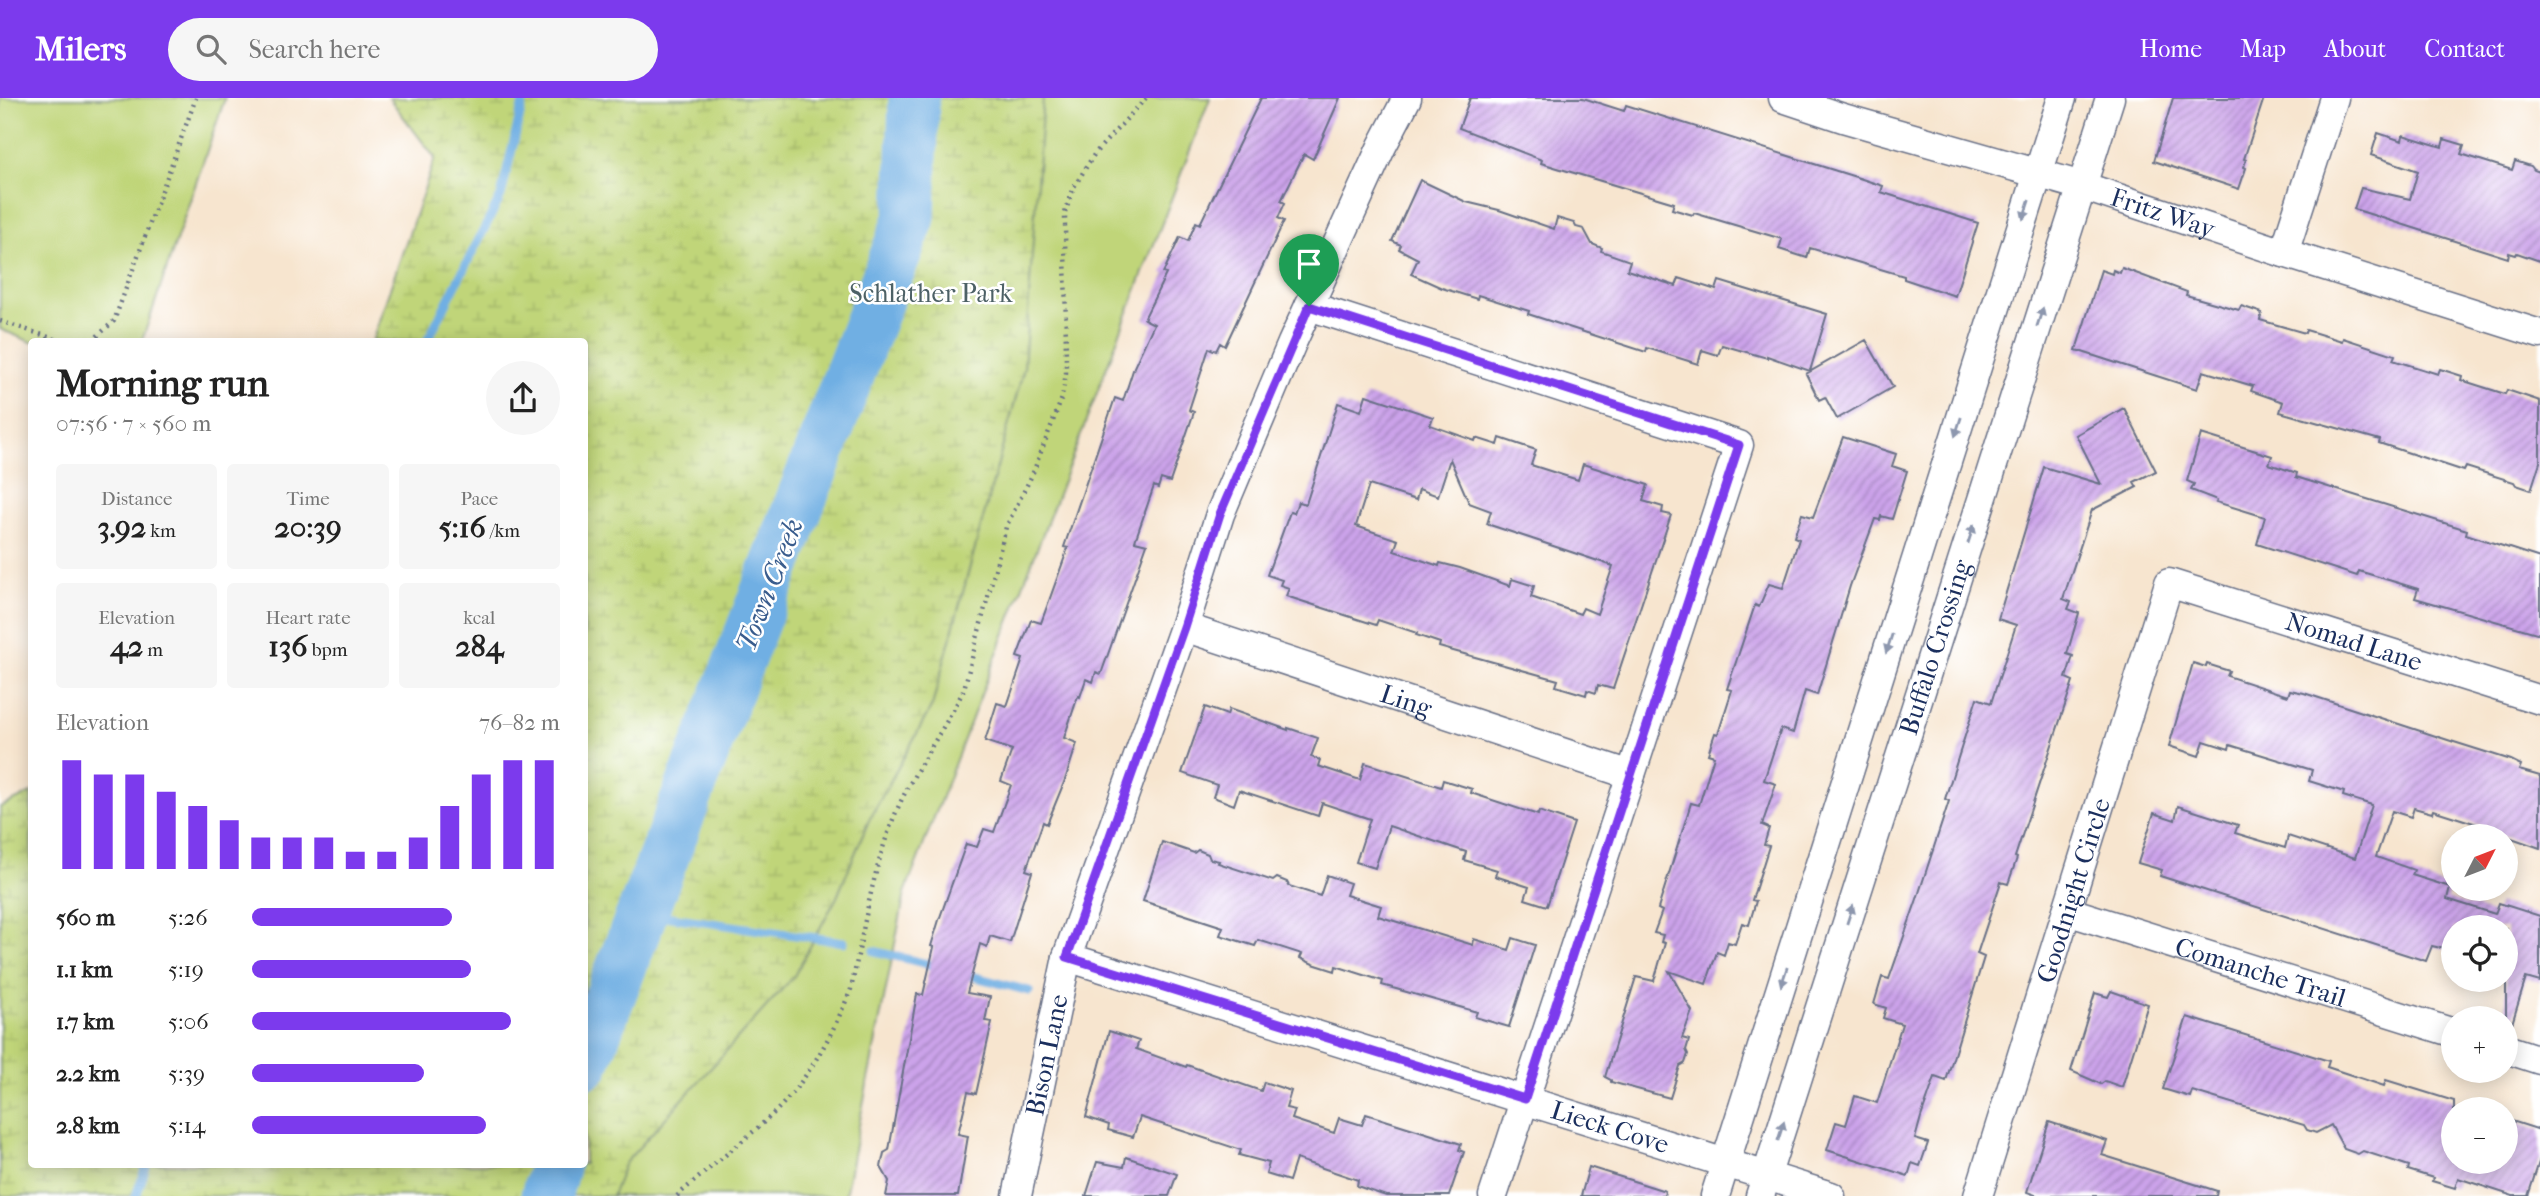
<!DOCTYPE html>
<meta charset="utf-8">
<style>
:root{--surface:#fff;--page:#f6f6f6;--text:#222;--muted:#767676;--accent:#7c3aed}
body{margin:0;font-family:"IM FELL French Canon",serif;background:var(--page);color:var(--text);height:100vh;display:flex;flex-direction:column;font-size:26px;white-space:nowrap}
*{box-sizing:border-box;margin:0}
p{font-size:23px;color:var(--muted)}
.icon{flex:none;width:38px;height:38px;fill:none;stroke:currentColor;stroke-width:2;stroke-linecap:round;stroke-linejoin:round}
.map{position:relative;flex:1;overflow:hidden}
.sheet{position:absolute;left:28px;top:240px;width:560px;height:830px;display:flex;flex-direction:column;background:var(--surface);border-radius:7px;box-shadow:0 4px 18px #0003}
.sheet>*{flex:none}
.needle{width:46px;rotate:48deg}
.controls{position:absolute;left:2441px;top:726px;display:grid;gap:14px}
.controls a{display:grid;place-items:center;width:77px;height:77px;border-radius:50%;background:var(--surface);box-shadow:0 4px 18px #0003;font-size:35px}
.pin{position:absolute;display:grid;place-items:center;width:60px;height:60px;color:#fff;margin:-72px -30px;border-radius:50% 50% 50% 0;rotate:-45deg;box-shadow:0 0 7px #0007}
.pin .icon{rotate:45deg}
.round{display:grid;place-items:center;flex:none;width:74px;height:74px;border-radius:37px;background:var(--page)}
.head{display:flex;align-items:center;justify-content:space-between;height:119px;padding:0 28px}
h1{font-size:38px;font-weight:700;line-height:52px}
.stats{display:grid;grid-template-columns:repeat(3,1fr);gap:10px;height:119px;padding:7px 28px}
.stats div{display:grid;align-content:center;border-radius:7px;background:var(--page);text-align:center}
.stats b{font-size:30px;font-weight:700}
.stats small{font-size:19px;font-weight:400}
.stats p{font-size:19px}
.chart{height:196px;padding:14px 28px}
.chart p{display:flex;justify-content:space-between}
.chart svg{width:100%;height:126px;margin-top:7px;stroke:var(--accent);stroke-width:6}
ul{padding:0 28px;list-style:none;font-size:23px}
li{display:grid;grid-template-columns:112px 84px 1fr;align-items:center;height:52px}
li i{height:18px;border-radius:9px;background:var(--accent)}
header{display:flex;align-items:center;gap:42px;box-sizing:border-box;height:98px;padding:0 35px;background:var(--accent);color:#fff}
header strong{font-size:33px}
nav{display:flex;gap:38px;margin-inline-start:auto;font-size:24px}
.search{width:490px;height:63px;background:var(--page);display:flex;align-items:center;gap:18px;box-sizing:border-box;padding:0 24px;border-radius:38px;color:var(--muted);font-size:26px}
.map>svg:first-child{display:block}
.green{fill:#c0d579;stroke:#6e826c;stroke-width:2}
.wetland{fill:url(#wetland-marsh);stroke:#6e826c;stroke-width:2}
.lines{fill:none;stroke-linecap:round;stroke-linejoin:round}
.stream{stroke:#70afe3;stroke-width:9}
.river{stroke:#70afe3;stroke-width:51}
.building{fill:url(#building-hatch);fill-rule:evenodd}
.street-casing{stroke:#686f86;stroke-width:31}
.path{stroke:#686f86;stroke-width:4.5;stroke-dasharray:2 5;stroke-linecap:butt}
.street{stroke:#fff;stroke-width:28}
.oneway{fill:#8d97ae}
.route-casing{stroke:#fff;stroke-width:14}
.route{stroke:#7c3aed;stroke-width:9}
.labels{text-anchor:middle;stroke-width:5;stroke-linejoin:round;paint-order:stroke}
.street-label{font-size:26px;fill:#1b2f5e;stroke:#fff}
.park-label{font-size:26px;fill:#4d6166;stroke:#fff}
.water-label{font-size:28px;font-style:italic;fill:#395c8d;stroke:#fff}
</style>
<header>
<strong>Milers</strong>
<div class="search"><svg class="icon" aria-label="search" viewBox="0 0 24 24"><circle cx="10" cy="10" r="6"/><path d="M15 15l6 6"/></svg>Search here</div>
<nav><a>Home</a><a>Map</a><a>About</a><a>Contact</a></nav>
</header>
<div class="map">
<svg width="2540" height="1098" viewBox="0 0 2540 1098">
<defs>
<pattern id="wetland-marsh" width="20" height="14" patternUnits="userSpaceOnUse" patternTransform="scale(1.75)"><rect width="20" height="14" fill="#c0d579"/><path d="M1 5h8M5 5V1M11 12h8M15 12V8" fill="none" stroke="#a4b76b"/></pattern>
<pattern id="building-hatch" width="6" height="6" patternUnits="userSpaceOnUse" patternTransform="scale(1.75)"><rect width="6" height="6" fill="#cca3ea"/><path d="M-1 1l2-2M0 6l6-6M5 7l2-2" fill="none" stroke="#a585c1"/></pattern>
</defs>
<rect width="100%" height="100%" fill="#fff"/>
<filter id="ink" filterUnits="userSpaceOnUse"><feTurbulence type="fractalNoise" baseFrequency=".0143" numOctaves="2"/><feDisplacementMap in="SourceGraphic" scale="14" xChannelSelector="R" yChannelSelector="G"/><feConvolveMatrix kernelMatrix="1 2 1 2 8 2 1 2 1" color-interpolation-filters="sRGB"/></filter>
<filter id="wash" filterUnits="userSpaceOnUse"><feTurbulence type="fractalNoise" baseFrequency=".00686" numOctaves="4" result="noise"/><feDisplacementMap in="SourceGraphic" scale="28" xChannelSelector="R" yChannelSelector="G"/><feGaussianBlur stdDeviation="1.57" result="paint"/><feColorMatrix in="noise" values="0 0 0 0 0 0 0 0 0 0 0 0 0 0 0 0 0 1.4 0 .05"/><feComposite in="paint" operator="in"/></filter>
<g filter="url(#wash)">
<rect width="100%" height="100%" fill="#f7e5cf"/>
<path class="green" d="M0 0H225L142 243 31 244 0 231Z
M795 0H1210L905 795 845 1098H433L584 1066Z"/>
<path class="wetland" d="M389 0H1043L1024 270 932 608 869 722 837 799 794 878 625 1065 612 1098H0V709L31 695 32 1066H584V243H372L435 60Z"/>
<g class="lines">
<path class="stream" d="M427 243 501 98 524 0
M643 815 844 844
M874 853 940 869
M960 875 1029 893
M136 1098 147 1066"/>
<path class="river" d="M584 966 910 119 914 0
M546 1098 555 1066"/>
</g>
<g id="blocks">
<path class="building" d="M1261 0H1340L1313 61 1304 56 1281 103 1285 105 1278 120 1284 123 1225 248 1220 245 1216 253 1209 250 1189 312 1194 314 1170 384 1161 381 1158 390 1154 388 1135 443 1147 446 1101 576 1096 574 1093 584 1086 581 1080 599 1078 598 1064 640 1077 645 1065 682 1047 726 1043 724 1026 772 1032 774 1010 844 990 838 987 849 980 846 967 895 990 899 985 923 992 924 976 996 968 994 958 1036 968 1038 958 1098H886L889 1083 881 1069 884 1055 889 1052 917 896 923 897 934 849 931 848 939 822 966 746 977 749 984 731 994 734 1011 687 1001 683 1012 652 985 643 997 605 1007 608 1023 561 1017 559 1031 522 1041 525 1068 450 1064 449 1115 300 1123 303 1134 269 1154 226 1144 221 1166 176 1163 175 1180 139 1188 143 1196 124 1200 126Z
M1470 0H1583L1624 13 1626 7 1859 80 1883 88 1881 94 1978 125 1955 198 1904 181V178L1810 150 1807 160 1779 151 1782 141 1694 115 1693 117 1672 111 1674 105 1541 65 1542 62 1459 30Z
M2173 0H2264L2244 61 2246 62 2244 69 2246 70 2239 91 2154 63Z
M2378 35 2402 43 2403 37 2442 49 2444 41 2464 47 2461 56 2512 72 2515 63 2531 68 2534 72 2540 74V163L2517 155 2516 157 2509 155 2508 160 2354 111 2361 90 2410 101 2418 73 2371 57Z
M1420 82 1466 104 1499 112 1554 131 1557 120 1574 125 1576 129 1584 131 1592 146 1602 150 1601 153 1630 163 1627 172 1676 188 1679 180 1716 192 1719 183 1827 216 1810 273 1767 258V260L1722 247 1718 257 1702 252 1698 266 1647 250 1646 254 1528 216 1529 213 1478 197 1477 201 1442 190 1411 176 1418 161 1399 151 1401 147 1392 143Z
M2122 170 2187 194 2186 197 2239 212 2241 208 2262 215 2260 222 2305 235 2306 232 2342 243 2343 240 2395 257 2393 262 2438 276 2440 271 2462 278 2461 282 2505 296 2507 292 2540 303V364L2531 392 2516 387 2514 384 2466 369 2464 373 2379 345 2380 342 2280 314 2283 304 2251 293 2253 288 2203 273 2197 291 2076 252 2101 172 2112 176 2113 172 2120 175Z
M1866 242 1893 289 1837 321 1825 299 1819 302 1806 276Z
M1366 297 1433 319 1430 327 1475 343 1476 340 1498 347 1500 340 1536 352 1531 367 1578 382 1583 366 1648 387 1643 403 1663 409 1662 415 1671 417 1613 591 1598 587 1596 595 1587 592 1586 597 1556 588 1558 582 1439 549 1440 545 1416 537 1417 535 1378 522 1376 527 1286 498 1289 490 1280 487 1282 482 1267 477 1290 414 1294 415 1298 404 1306 406 1338 305 1361 313ZM1450 361 1469 405 1491 413 1487 426 1613 468 1597 516 1583 510 1580 516 1531 499 1534 488 1512 481 1510 488 1460 470 1440 465 1439 468 1394 453 1398 442 1356 428 1369 387 1416 402 1419 391 1438 398Z
M2124 310 2156 373 2134 384 2137 389 2092 412 2063 501 2071 504 2068 511 2079 515 2067 556 2073 558 2066 580 2073 583 2015 759 2017 760 2008 786 2001 784 1977 856 1984 859 1946 983 1935 979 1921 1019 1915 1041 1928 1045 1920 1068 1912 1065 1908 1078 1827 1052 1836 1024 1846 1027 1855 998 1877 1005 1902 926 1883 920 1886 910 1874 906 1882 879 1889 881 1917 801 1949 703 1945 701 1977 600 1991 605 2016 527 1998 521 2044 369 2101 386 2076 337Z
M2201 336 2272 358 2269 366 2297 375 2296 379 2467 432 2466 436 2540 460V536L2415 500 2418 491 2359 473 2357 478 2257 446 2265 419 2216 404 2217 402 2191 392 2194 386 2187 383Z
M1843 339 1896 356 1892 368 1907 373 1892 421 1881 418 1880 422 1875 421 1850 488 1817 597 1805 593 1793 635 1781 631 1764 682 1776 686 1762 727 1769 730 1764 747 1769 748 1752 802 1756 803 1749 827 1742 825 1735 846 1728 844 1724 857 1717 854 1706 886 1669 873 1692 913 1682 940 1689 942 1686 952 1688 956 1685 965 1680 968 1670 1000 1611 984V982L1605 979 1636 879 1654 883 1665 845 1661 844 1663 837 1654 835 1662 813 1658 811 1691 705 1699 707 1714 658 1708 656 1715 635 1718 636 1732 592 1727 591 1755 507 1759 509 1769 486 1783 490 1799 441 1794 439 1802 416 1813 419Z
M2193 565 2206 569 2207 566 2229 573 2227 578 2288 598 2290 592 2304 595 2454 644 2511 662 2521 667 2519 672 2540 678V750L2506 738H2479L2483 728 2433 712 2432 715 2414 710 2411 719 2392 713 2376 759 2414 772 2412 777 2450 789 2447 801 2495 816 2499 805 2540 818V884L2526 880 2511 929 2506 928V830H2454L2449 852 2432 848 2426 863 2160 778 2162 772 2138 765 2154 715 2175 722 2178 708 2238 727 2235 735 2285 750 2288 738 2355 760 2372 707 2343 698 2344 694 2309 683 2312 672 2230 647 2229 651 2204 643 2199 658 2169 648Z
M1205 609 1227 617 1229 611 1288 632V630L1318 640 1311 659 1320 662 1318 668 1360 682 1365 665 1441 689 1443 682 1472 691 1471 695 1538 717 1539 713 1574 725 1547 808 1525 801 1529 789 1495 778 1497 772 1464 762 1466 754 1389 728 1375 770 1356 764 1370 721 1322 705 1318 718 1239 692 1234 707 1213 699 1217 687 1182 675Z
M1162 744 1194 755 1198 752 1208 756 1210 761 1219 763 1218 765 1273 783 1277 780 1287 784 1289 788 1320 798 1327 777 1350 785 1346 797 1381 808 1378 818 1473 847 1474 841 1509 852 1513 840 1535 847 1509 929 1475 919 1477 914 1382 887 1383 883 1336 868 1335 873 1313 866 1300 860 1302 856 1258 842 1255 848 1220 837 1223 829 1143 803Z
M2111 893 2148 906 2122 989 2105 983 2101 986 2071 973 2095 895 2108 899Z
M2187 919 2329 963 2327 969 2384 988 2386 982 2454 1003V1064H2506V1021L2540 1032V1061L2528 1098H2513L2458 1080 2455 1090 2432 1083 2433 1080 2408 1072 2409 1068 2363 1053 2358 1056 2344 1051 2331 1027 2316 1035 2307 1032 2304 1027 2192 993 2190 999 2163 991Z
M1109 933 1139 943 1136 951 1186 969 1187 967 1261 993 1264 984 1291 993 1286 1010 1295 1012 1292 1021 1334 1035 1339 1020 1362 1027 1366 1016 1461 1046 1459 1052 1464 1054 1449 1098H1386L1357 1088 1358 1082 1296 1061 1289 1083 1266 1076 1269 1065 1239 1057 1241 1052 1140 1019 1133 1039 1108 1032 1109 1027 1086 1019Z
M2049 1024 2107 1043 2102 1057 2217 1093 2216 1098H2038L2027 1094Z
M1126 1059 1177 1076 1169 1098H1086L1097 1064 1124 1069Z
M1589 1069 1665 1093 1664 1098H1581Z"/>
</g>
</g>
<g filter="url(#ink)">
<use href="#blocks" fill-opacity="0" stroke="#686f86" stroke-width="2"/>
<g class="lines">
<g class="street-casing">
<g id="street">
<path id="s1" d="M1783 0 1843 20 2082 88 2284 155 2540 236"/>
<path d="M2284 155 2334 0"/>
<path d="M1309 208 1739 347 1493 1098"/>
<path id="s2" d="M1184 529 1631 677"/>
<path id="s3" d="M2067 813 2454 935"/>
<path id="s4" d="M1067 859 1831 1098"/>
<path d="M2506 951 2540 962"/>
<path id="s5" d="M1017 1098 1067 859 1184 529 1220 416 1292 245 1382 48 1407 0"/>
<path d="M1715 1098 2062 0"/>
<path id="s6" d="M1760 1098 2110 0"/>
<path id="s7" d="M1978 1098 2169 485 2540 602"/>
</g>
</g>
<path class="path" d="M0 223 61 243
M92 243 114 223 196 0
M677 1098C711 1068 747 1041 779 1010 811 977 834 933 851 891 865 827 874 758 903 699 921 662 946 629 964 591L1006 429 1032 377 1062 300 1066 275 1065 115 1074 89 1095 55 1146 0"/>
<use href="#street" class="street"/>
</g>
<defs><path id="oneway-solid" d="M-6-.8H1V-3.2L6.5 0L1 3.2V.8H-6Z" transform="scale(1.75)"/></defs>
<g class="oneway">
<use href="#oneway-solid" transform="translate(2026 112) rotate(108)"/>
<use href="#oneway-solid" transform="translate(2040 219) rotate(-72)"/>
<use href="#oneway-solid" transform="translate(1958 329) rotate(108)"/>
<use href="#oneway-solid" transform="translate(1971 436) rotate(-72)"/>
<use href="#oneway-solid" transform="translate(1889 546) rotate(108)"/>
<use href="#oneway-solid" transform="translate(1850 816) rotate(-72)"/>
<use href="#oneway-solid" transform="translate(1784 879) rotate(108)"/>
<use href="#oneway-solid" transform="translate(1781 1033) rotate(-72)"/>
</g>
</g>
<g class="lines" filter="url(#ink)">
<g class="route-casing">
<path id="route" d="M1309 208 1739 347 1525 1001 1067 859 1184 529 1220 416Z"/>
</g>
<use href="#route" class="route"/>
</g>
<g class="labels">
<g class="street-label">
<text dy="9" stroke="none"><textPath href="#s1" startOffset="397">Fritz Way</textPath></text>
<text dy="9" stroke="none"><textPath href="#s7" startOffset="836">Nomad Lane</textPath></text>
<text dy="9" stroke="none"><textPath href="#s6" startOffset="576">Buffalo Crossing</textPath></text>
<text dy="9" stroke="none"><textPath href="#s2" startOffset="234">Ling</textPath></text>
<text dy="9" stroke="none"><textPath href="#s7" startOffset="320">Goodnight Circle</textPath></text>
<text dy="9" stroke="none"><textPath href="#s3" startOffset="203">Comanche Trail</textPath></text>
<text dy="9" stroke="none"><textPath href="#s5" startOffset="144">Bison Lane</textPath></text>
<text dy="9" stroke="none"><textPath href="#s4" startOffset="569">Lieck Cove</textPath></text>
</g>
<g class="park-label">
<text x="931" y="204">Schlather Park</text>
</g>
<g class="water-label">
<text transform="translate(769 487) rotate(-69)" y="10">Town Creek</text>
</g>
</g>
</svg>
<div class="controls">
<a><svg class="needle" viewBox="-14 -14 28 28"><path d="M0-13l5 13h-10z" fill="#e53935"/><path d="M0 13l5-13h-10z" fill="#767676"/></svg></a>
<a><svg class="icon" aria-label="locate" viewBox="0 0 24 24"><circle cx="12" cy="12" r="6"/><path d="M12 2v4M12 18v4M2 12h4M18 12h4"/></svg></a>
<a>+</a>
<a>−</a>
</div>
<div class="pin" style="left:1309px;top:208px;background:#1e9e55"><svg class="icon" aria-label="arrive" viewBox="0 0 24 24"><path d="M6 21V4h12l-3 4 3 4H6"/></svg></div>
<section class="sheet">
<div class="head"><div><h1>Morning run</h1><p>07:56 · 7 × 560 m</p></div><a class="round"><svg class="icon" aria-label="share" viewBox="0 0 24 24"><path d="M12 15V3M7 8l5-5 5 5M5 13v7h14v-7"/></svg></a></div>
<div class="stats">
<div><p>Distance</p><b>3.92<small> km</small></b></div>
<div><p>Time</p><b>20:39</b></div>
<div><p>Pace</p><b>5:16<small> /km</small></b></div>
</div>
<div class="stats">
<div><p>Elevation</p><b>42<small> m</small></b></div>
<div><p>Heart rate</p><b>136<small> bpm</small></b></div>
<div><p>kcal</p><b>284</b></div>
</div>
<div class="chart"><p><span>Elevation</span>76–82 m</p>
<svg viewBox="0 0 160 44" preserveAspectRatio="none"><path d="M5 44V6M15 44V11M25 44V11M35 44V17M45 44V22M55 44V27M65 44V33M75 44V33M85 44V33M95 44V38M105 44V38M115 44V33M125 44V22M135 44V11M145 44V6M155 44V6"/></svg>
</div>
<ul>
<li><b>560 m</b>5:26<i style="width:65%"></i></li>
<li><b>1.1 km</b>5:19<i style="width:71%"></i></li>
<li><b>1.7 km</b>5:06<i style="width:84%"></i></li>
<li><b>2.2 km</b>5:39<i style="width:56%"></i></li>
<li><b>2.8 km</b>5:14<i style="width:76%"></i></li>
</ul>
</section>
</div>
